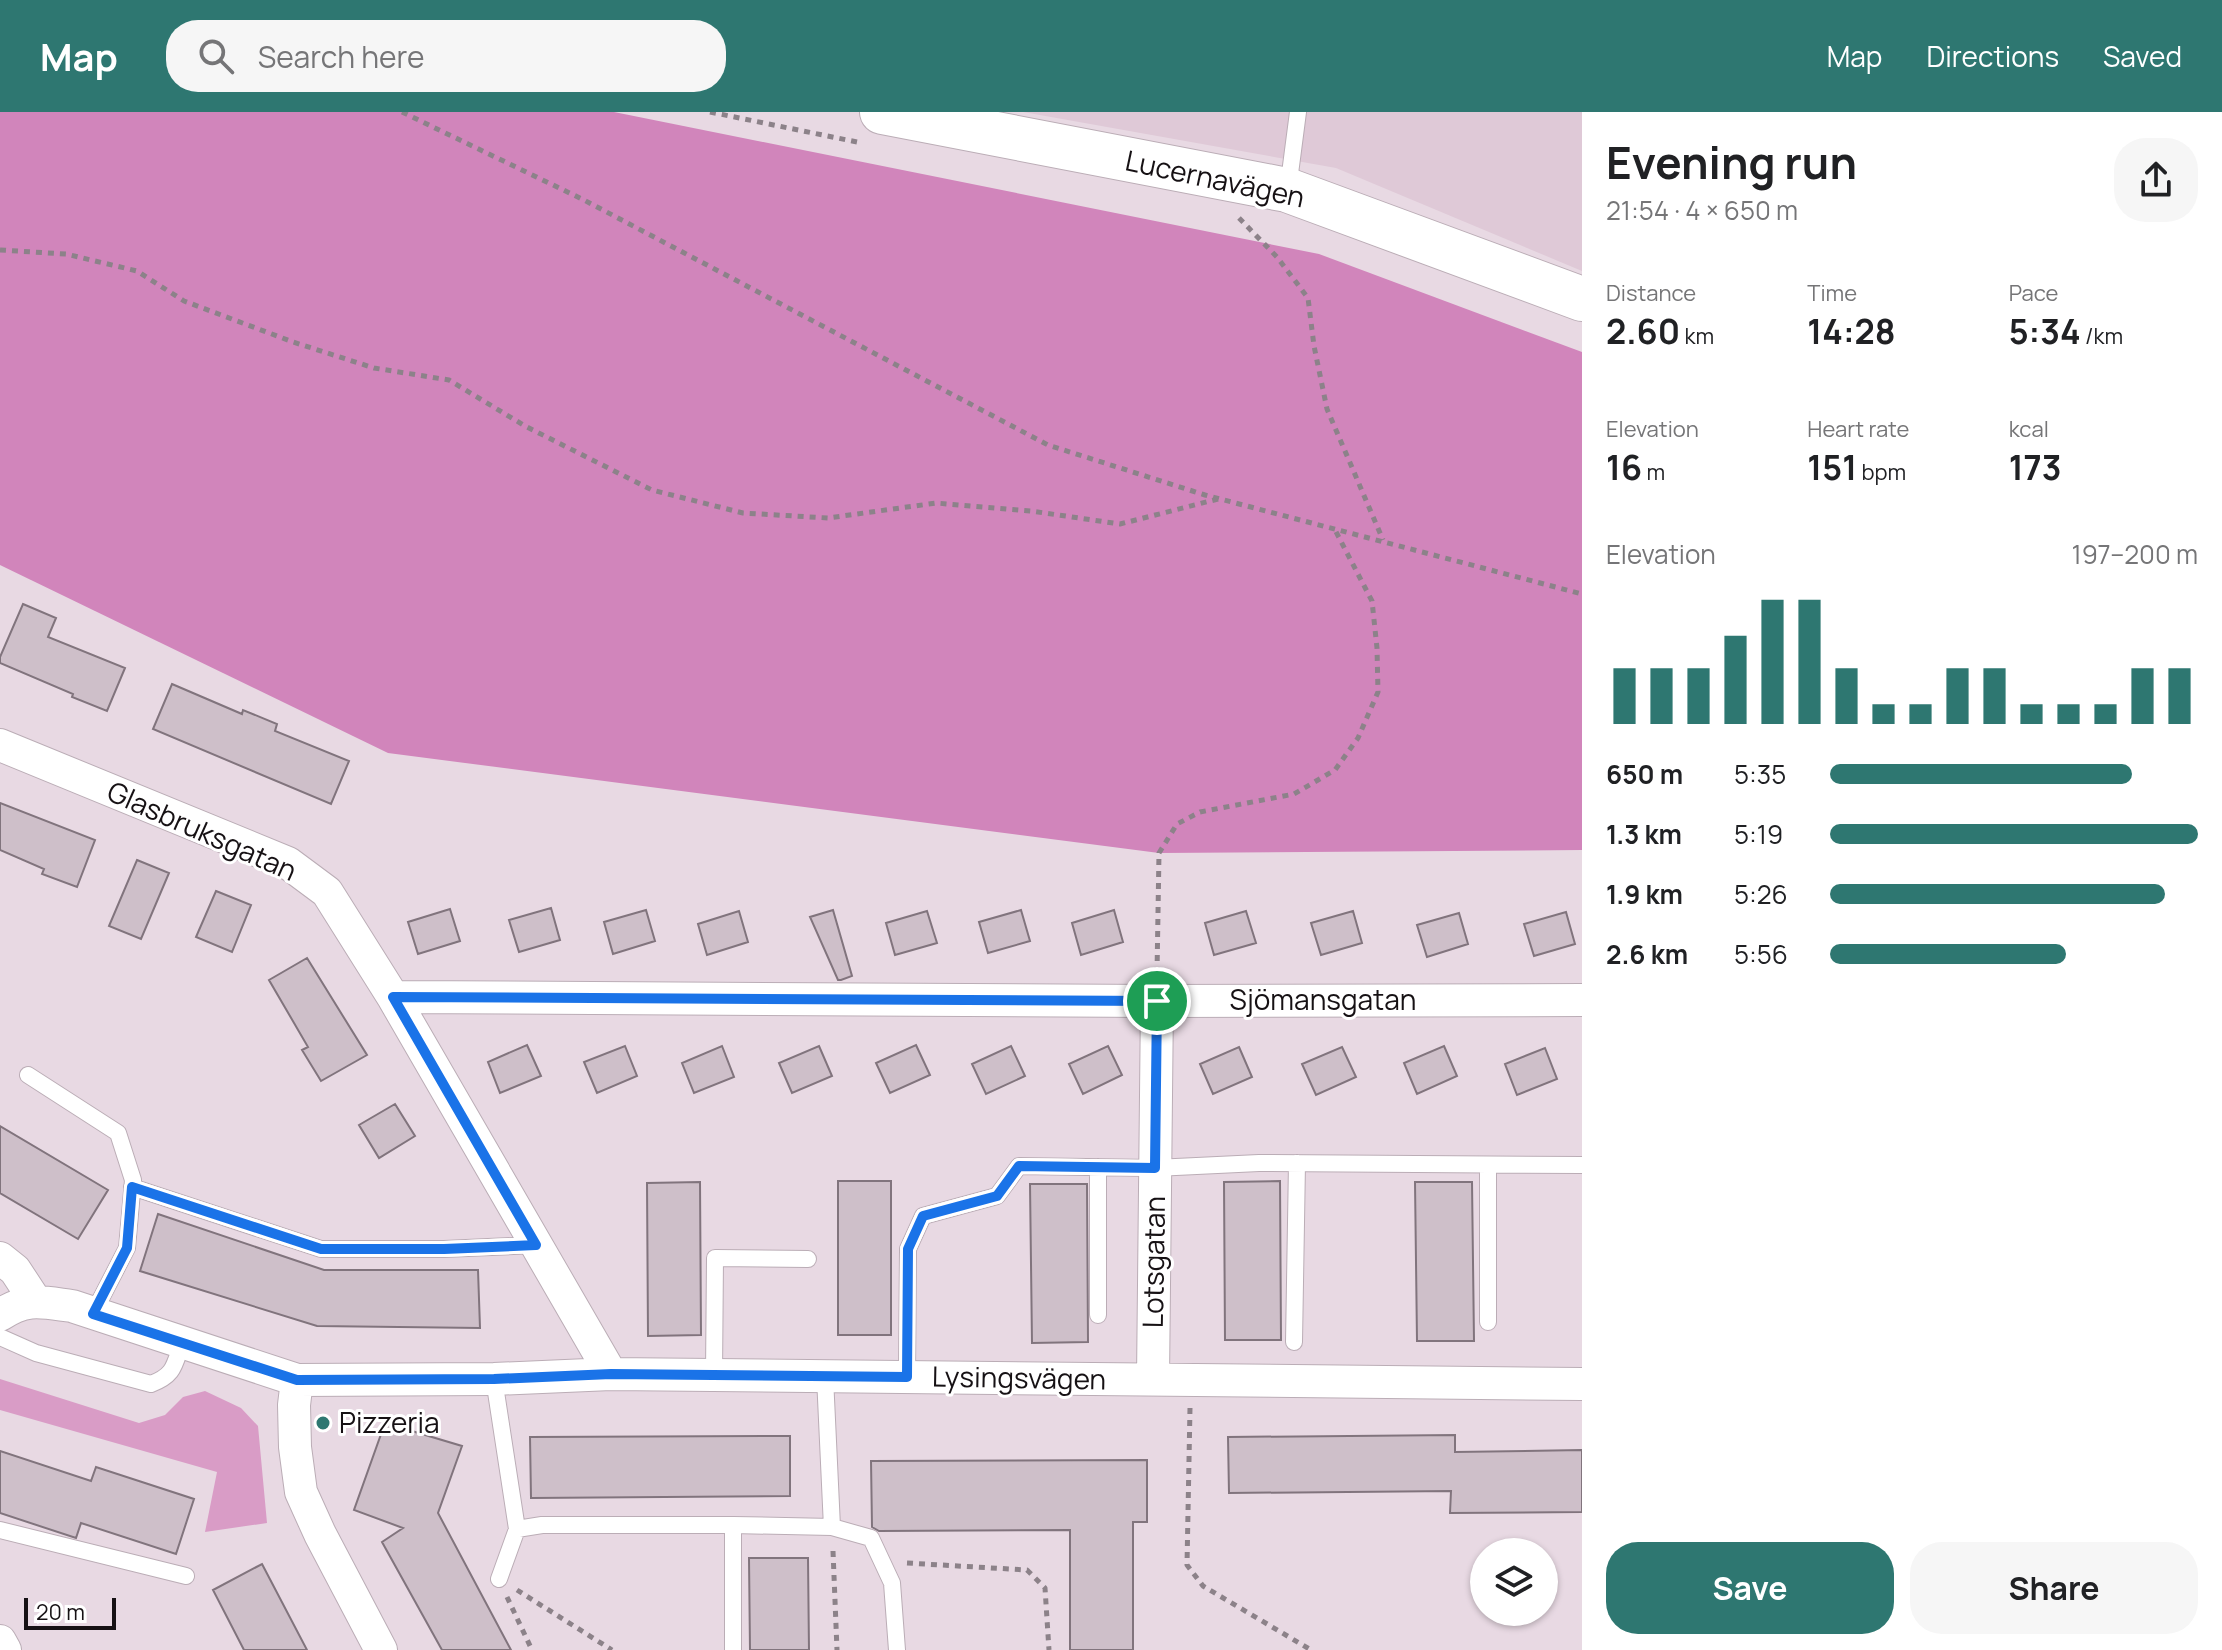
<!DOCTYPE html>
<meta charset="utf-8">
<style>
:root{--surface:#fff;--page:#f6f6f6;--text:#202124;--muted:#757577;--accent:#2e7771}
body{margin:0;font-family:Manrope,sans-serif;background:var(--page);color:var(--text);height:100vh;display:flex;flex-direction:column;font-size:30px;white-space:nowrap}
*{box-sizing:border-box;margin:0}
p{font-size:26px;color:var(--muted)}
.icon{flex:none;width:44px;height:44px;fill:none;stroke:currentColor;stroke-width:2;stroke-linecap:round;stroke-linejoin:round}
.map{position:relative;flex:1;overflow:hidden}
.panel{display:flex;flex-direction:column;background:var(--surface);width:640px}
.panel>*{flex:none}
.buttons{position:absolute;left:1470px;top:1426px;display:grid;gap:16px}
.buttons a{display:grid;place-items:center;width:88px;height:88px;border-radius:50%;background:var(--surface);box-shadow:0 2px 6px #0004;font-size:40px}
.scale{position:absolute;left:24px;bottom:20px;width:92px;box-sizing:border-box;padding-left:8px;border:4px solid #161114;border-top:0;font-size:22px;line-height:28px;white-space:nowrap;color:#161114;-webkit-text-stroke:6px #fff;paint-order:stroke}
.pin{position:absolute;display:grid;place-items:center;width:68px;height:68px;color:#fff;margin:-34px;border:4px solid #fff;border-radius:50%;box-shadow:0 2px 8px #0007}
.round{display:grid;place-items:center;flex:none;width:84px;height:84px;border-radius:32px;background:var(--page)}
.summary{display:flex;align-items:center;justify-content:space-between;height:136px;padding:0 24px}
h1{font-size:44px;font-weight:700;line-height:60px}
.metrics{display:grid;grid-template-columns:repeat(3,1fr);gap:12px;height:136px;padding:8px 24px}
.metrics div{display:grid;align-content:center}
.metrics b{font-size:34px;font-weight:700}
.metrics small{font-size:22px;font-weight:400}
.metrics p{font-size:22px}
.chart{height:224px;padding:16px 24px}
.chart p{display:flex;justify-content:space-between}
.chart svg{width:100%;height:144px;margin-top:8px;stroke:var(--accent);stroke-width:6}
.cta{display:flex;gap:16px;margin-top:auto;padding:16px 24px}
.cta a{flex:1;height:92px;border-radius:32px;background:var(--accent);color:#fff;font-size:32px;font-weight:700;line-height:92px;text-align:center}
.cta a+a{background:var(--page);color:var(--text)}
ul{padding:0 24px;list-style:none;font-size:26px}
li{display:grid;grid-template-columns:128px 96px 1fr;align-items:center;height:60px}
li i{height:20px;border-radius:10px;background:var(--accent)}
header{display:flex;align-items:center;gap:48px;box-sizing:border-box;height:112px;padding:0 40px;background:var(--accent);color:#fff}
header strong{font-size:38px}
nav{display:flex;gap:44px;margin-inline-start:auto;font-size:28px}
.search{width:560px;height:72px;background:var(--page);display:flex;align-items:center;gap:20px;box-sizing:border-box;padding:0 28px;border-radius:32px;color:var(--muted);font-size:30px}
main{display:flex;flex:1;min-height:0}
.map>svg:first-child{display:block}
.built{fill:#dfc9d7}
.green{fill:#d99cc6}
.forest{fill:#d185bb}
.building{fill:#cebfc9;stroke:#81747d;stroke-width:2}
.lines{fill:none;stroke-linecap:round;stroke-linejoin:round}
.lane-casing{stroke:#bbadb6;stroke-width:18}
.street-casing{stroke:#bbadb6;stroke-width:34}
.secondary-casing{stroke:#bbadb6;stroke-width:46}
.path{stroke:#8c8289;stroke-width:5;stroke-dasharray:6 6;stroke-linecap:butt}
.lane{stroke:#fff;stroke-width:16}
.street{stroke:#fff;stroke-width:32}
.secondary{stroke:#fff;stroke-width:44}
.route-casing{stroke:#fff;stroke-width:16}
.route{stroke:#1a73e8;stroke-width:10}
.poi-dot{fill:#2e7771;stroke:#fff;stroke-width:3}
.labels{text-anchor:middle;stroke-width:6;stroke-linejoin:round;paint-order:stroke}
.street-label{font-size:28px;fill:#161114;stroke:#fff}
.poi-label{font-size:28px;fill:#161114;stroke:#fff;text-anchor:start}
</style>
<header>
<strong>Map</strong>
<div class="search"><svg class="icon" aria-label="search" viewBox="0 0 24 24"><circle cx="10" cy="10" r="6"/><path d="M15 15l6 6"/></svg>Search here</div>
<nav><a>Map</a><a>Directions</a><a>Saved</a></nav>
</header>
<main>
<div class="map">
<svg width="1582" height="1538" viewBox="0 0 1582 1538">
<rect width="100%" height="100%" fill="#e8d9e3"/>
<path class="built" d="M1023 0H1582V159L1336 56Z"/>
<path class="green" d="M0 1267 139 1311 165 1303 183 1285 205 1279 241 1296 258 1314 267 1411 205 1420 217 1360 0 1298Z"/>
<path class="forest" d="M0 0H614L1319 142 1582 240V738L1159 741 388 641 0 453Z"/>
<path class="building" d="M23 492 56 506 48 525 125 556 107 599 72 585 73 582 0 551V545Z
M172 572 242 602 243 598 277 612 275 619 349 649 331 692 153 617Z
M0 691 95 728 77 775 42 762 44 757 0 738Z
M137 748 169 761 141 827 109 814Z
M216 779 251 793 232 840 196 825Z
M551 796 560 828 519 840 509 808Z
M450 797 460 829 418 842 408 810Z
M646 798 655 829 613 842 604 810Z
M833 798 852 864 841 868H838L810 805Z
M1021 798 1030 829 988 841 979 810Z
M1114 798 1123 830 1081 843 1072 811Z
M739 799 748 830 707 843 698 812Z
M927 799 937 831 895 843 886 811Z
M1246 799 1256 831 1214 843 1205 811Z
M1353 799 1362 831 1321 843 1311 811Z
M1566 800 1575 832 1534 844 1524 812Z
M1459 801 1468 832 1427 845 1417 813Z
M307 846 367 943 321 969 302 938 308 935 269 868Z
M527 933 541 964 500 981 488 950Z
M916 933 930 963 890 981 876 951Z
M625 934 637 964 597 981 584 950Z
M722 934 734 965 694 981 682 951Z
M819 934 832 964 792 981 779 951Z
M1011 934 1025 964 986 982 972 952Z
M1108 934 1122 963 1083 982 1069 952Z
M1444 934 1457 964 1417 982 1404 951Z
M1239 935 1252 965 1213 982 1200 952Z
M1342 935 1356 965 1316 983 1302 952Z
M1545 936 1557 967 1517 983 1505 952Z
M395 992 415 1024 379 1046 359 1013Z
M0 1014 108 1078 78 1127 0 1081Z
M838 1069H891V1223H838Z
M1280 1069 1281 1228H1225L1224 1070Z
M700 1070 701 1223 648 1224 647 1071Z
M1415 1070H1472L1474 1229H1417Z
M1030 1072H1087L1088 1230 1032 1231Z
M158 1102 324 1158H478L480 1216 317 1214 140 1159Z
M385 1311 462 1334 438 1401 511 1538H442L382 1430 403 1416 354 1398Z
M1455 1323V1340L1582 1338V1400L1450 1401 1451 1379 1229 1381 1228 1325Z
M790 1324V1384L531 1386 530 1325Z
M0 1339 91 1369 96 1355 194 1387 176 1442 81 1411 76 1426 0 1401Z
M1147 1348V1410H1133V1538H1070V1418L879 1419 872 1415 871 1349Z
M749 1446H808L809 1538H750Z
M262 1452 307 1538H244L213 1478Z"/>
<g class="lines">
<g class="lane-casing">
<path id="lane" d="M1288 77 1298 0
M28 963 118 1021 133 1068 127 1136 93 1202
M1098 1055V1203
M132 1075 321 1137H444L536 1133
M1488 1210V1053
M0 1225 36 1241 151 1272C175 1263 174 1253 182 1231
M1294 1230 1297 1051
M714 1263 715 1146 808 1147
M825 1265 832 1415
M907 1265 908 1137 923 1104 997 1084 1019 1054 1155 1056 1259 1051 1582 1053
M494 1267 517 1417 499 1467
M517 1417 542 1413H733
M0 1418 186 1464
M733 1538V1413L832 1415 871 1426 892 1471 897 1538"/>
</g>
<g class="street-casing">
<path id="street" d="M0 633 288 751 327 780 393 885 611 1262
M393 885 1157 889 1582 888
M0 1146 15 1158 36 1190
M0 1203C27 1185 41 1190 72 1194L297 1268 494 1267 611 1262 1582 1272
M1153 1267 1157 889
M297 1268 294 1293 295 1335 301 1380 320 1422 381 1538
M0 1529 5 1538"/>
</g>
<g class="secondary-casing">
<path id="secondary" d="M882 0 1287 78 1582 187"/>
</g>
<path class="path" d="M402 0 582 87 1048 333 1205 383 1582 482
M710 0 862 31
M1239 106 1277 145 1308 186 1314 234 1327 297 1383 428
M0 138 66 142 137 159 184 189 293 230 374 256 449 268 525 314 652 378 743 401 828 406 936 391 1031 399 1120 412 1218 387
M1157 861 1159 741 1177 712 1200 700 1294 682 1335 658 1358 626 1378 580 1377 536 1372 489 1334 416
M1190 1296 1187 1453 1203 1474 1311 1538
M833 1439 837 1538
M907 1451 1027 1458 1045 1476 1049 1538
M517 1478 612 1538
M507 1485 532 1538"/>
<use href="#lane" class="lane"/>
<use href="#street" class="street"/>
<use href="#secondary" class="secondary"/>
</g>
<g class="lines">
<g class="route-casing">
<path id="route" d="M393 885 1157 889 1155 1056 1019 1054 997 1084 923 1104 908 1137 907 1265 611 1262 494 1267 297 1268 93 1202 127 1136 132 1075 321 1137H444L536 1133Z"/>
</g>
<use href="#route" class="route"/>
</g>
<circle class="poi-dot" cx="323" cy="1311" r="8"/>
<g class="labels">
<g class="street-label">
<text transform="translate(1215 67) rotate(12)" y="10">Lucernavägen</text>
<text transform="translate(202 719) rotate(24)" y="10">Glasbruksgatan</text>
<text x="1323" y="898">Sjömansgatan</text>
<text transform="translate(1154 1150) rotate(-89)" y="10">Lotsgatan</text>
<text transform="translate(1019 1266) rotate(1)" y="10">Lysingsvägen</text>
</g>
<g class="poi-label">
<text x="339" y="1321">Pizzeria</text>
</g>
</g>
</svg>
<div class="buttons">
<a><svg class="icon" aria-label="layers" viewBox="0 0 24 24"><path d="M12 4l9 5-9 5-9-5zM3 14l9 5 9-5"/></svg></a>
</div>
<div class="scale">20 m</div>
<div class="pin" style="left:1157px;top:889px;background:#1e9e55"><svg class="icon" aria-label="arrive" viewBox="0 0 24 24"><path d="M6 21V4h12l-3 4 3 4H6"/></svg></div>
</div>
<section class="panel">
<div class="summary"><div><h1>Evening run</h1><p>21:54 · 4 × 650 m</p></div><a class="round"><svg class="icon" aria-label="share" viewBox="0 0 24 24"><path d="M12 15V3M7 8l5-5 5 5M5 13v7h14v-7"/></svg></a></div>
<div class="metrics">
<div><p>Distance</p><b>2.60<small> km</small></b></div>
<div><p>Time</p><b>14:28</b></div>
<div><p>Pace</p><b>5:34<small> /km</small></b></div>
</div>
<div class="metrics">
<div><p>Elevation</p><b>16<small> m</small></b></div>
<div><p>Heart rate</p><b>151<small> bpm</small></b></div>
<div><p>kcal</p><b>173</b></div>
</div>
<div class="chart"><p><span>Elevation</span>197–200 m</p>
<svg viewBox="0 0 160 44" preserveAspectRatio="none"><path d="M5 44V27M15 44V27M25 44V27M35 44V17M45 44V6M55 44V6M65 44V27M75 44V38M85 44V38M95 44V27M105 44V27M115 44V38M125 44V38M135 44V38M145 44V27M155 44V27"/></svg>
</div>
<ul>
<li><b>650 m</b>5:35<i style="width:82%"></i></li>
<li><b>1.3 km</b>5:19<i style="width:100%"></i></li>
<li><b>1.9 km</b>5:26<i style="width:91%"></i></li>
<li><b>2.6 km</b>5:56<i style="width:64%"></i></li>
</ul>
<div class="cta"><a>Save</a><a>Share</a></div>
</section>
</main>
